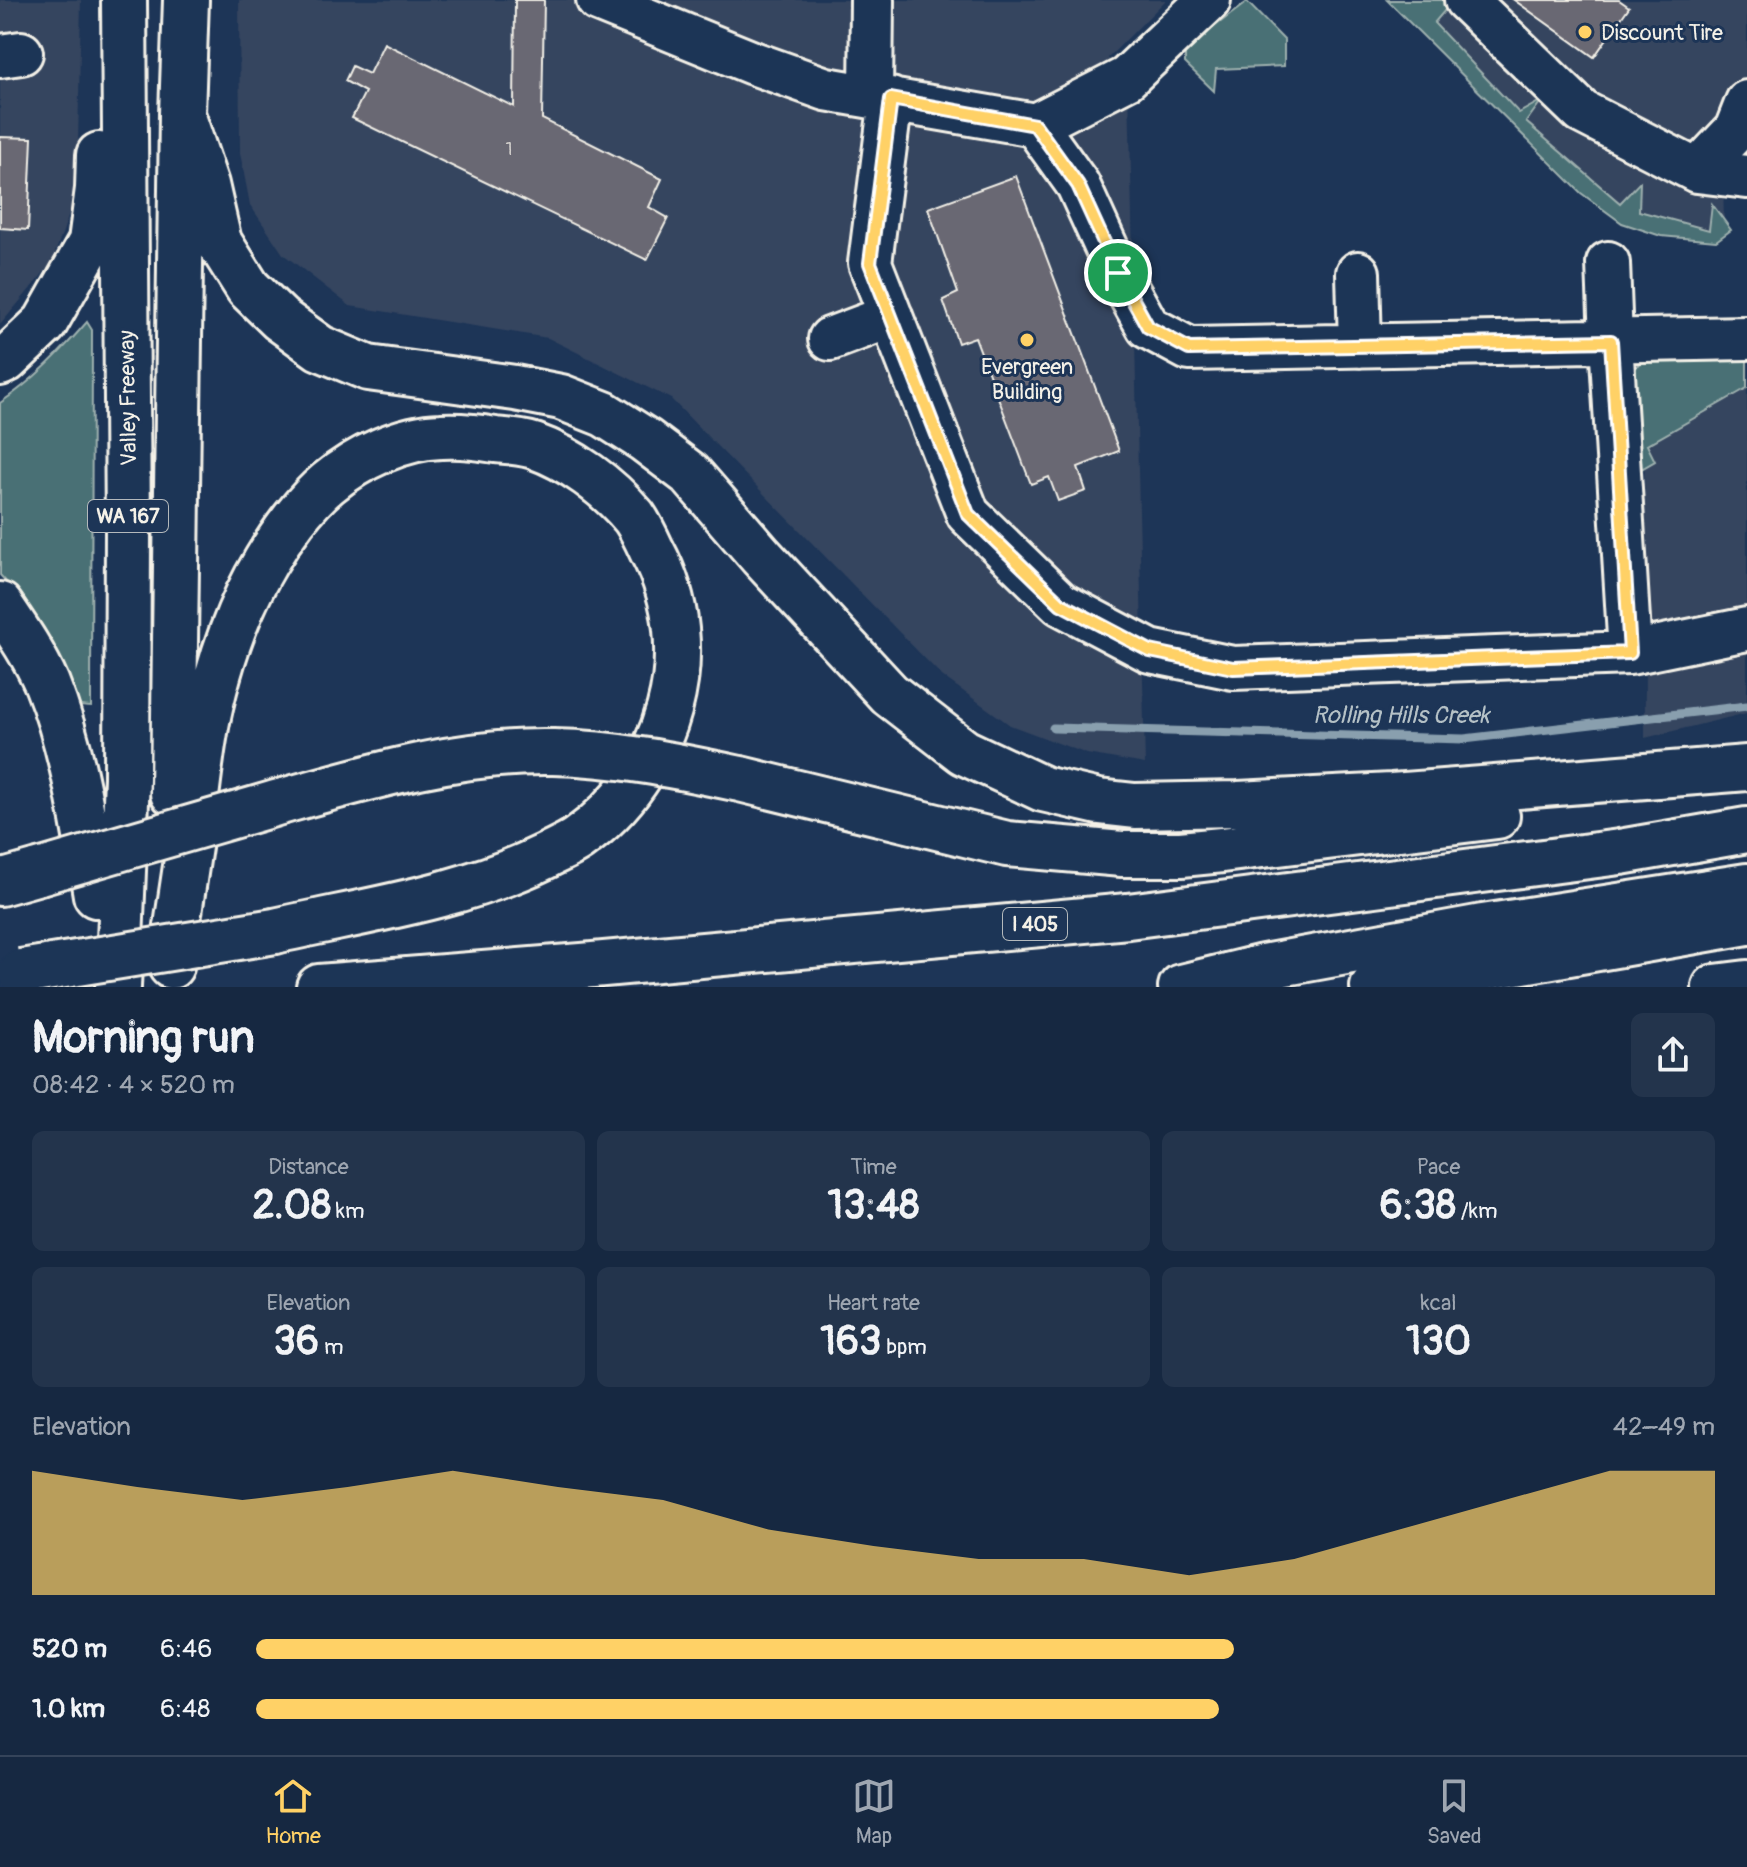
<!DOCTYPE html>
<meta charset="utf-8">
<style>
:root{--surface:#162841;--page:#23344c;--text:#f1f3f6;--muted:#9ea6b1;--line:#35445a;--accent:#ffd166}
body{margin:0;font-family:Pangolin,sans-serif;background:var(--page);color:var(--text);height:100vh;display:flex;flex-direction:column;font-size:30px;white-space:nowrap}
*{box-sizing:border-box;margin:0}
p{font-size:26px;color:var(--muted)}
.icon{flex:none;width:44px;height:44px;fill:none;stroke:currentColor;stroke-width:2;stroke-linecap:round;stroke-linejoin:round}
.map{position:relative;height:987px;overflow:hidden}
.sheet{display:flex;flex-direction:column;background:var(--surface);flex:1}
.sheet>*{flex:none}
.pin{position:absolute;display:grid;place-items:center;width:68px;height:68px;color:#fff;margin:-34px;border:4px solid #fff;border-radius:50%;box-shadow:0 2px 8px #0007}
.round{display:grid;place-items:center;flex:none;width:84px;height:84px;border-radius:12px;background:var(--page)}
.headline{display:flex;align-items:center;justify-content:space-between;height:136px;padding:0 32px}
h1{font-size:44px;font-weight:700;line-height:60px}
.metrics{display:grid;grid-template-columns:repeat(3,1fr);gap:12px;height:136px;padding:8px 32px}
.metrics div{display:grid;align-content:center;border-radius:12px;background:var(--page);text-align:center}
.metrics b{font-size:40px;font-weight:700}
.metrics small{font-size:22px;font-weight:400}
.metrics p{font-size:22px}
.chart{height:224px;padding:16px 32px}
.chart p{display:flex;justify-content:space-between}
.chart svg{width:100%;height:144px;margin-top:8px;fill:var(--accent);opacity:.7}
ul{padding:0 32px;list-style:none;font-size:26px}
li{display:grid;grid-template-columns:128px 96px 1fr;align-items:center;height:60px}
li i{height:20px;border-radius:10px;background:var(--accent)}
.dock{display:flex;justify-content:space-around;align-items:center;height:112px;border-top:2px solid var(--line);background:var(--surface);font-size:22px;color:var(--muted)}
.dock a{display:grid;justify-items:center;gap:4px}
.dock .current{color:var(--accent)}
.map>svg:first-child{display:block}
.built{fill:#34445f}
.green{fill:#487075;stroke:#9eb0ae;stroke-width:2}
.lines{fill:none;stroke-linecap:round;stroke-linejoin:round}
.stream{stroke:#899fae;stroke-width:9}
.building{fill:#696773;stroke:#f4f1e8;stroke-width:2}
.minor-casing{stroke:#f4f1e8;stroke-width:48}
.highway-casing{stroke:#f4f1e8;stroke-width:50}
.minor{stroke:#1d3557;stroke-width:42}
.highway{stroke:#1d3557;stroke-width:44}
.highway-bridge-casing{stroke:#f4f1e8;stroke-width:50;stroke-linecap:butt}
.highway-bridge{stroke:#1d3557;stroke-width:44}
.route-casing{stroke:#fff;stroke-width:16}
.route{stroke:#ffd166;stroke-width:10}
.poi-dot{fill:#ffd166;stroke:#1d3557;stroke-width:3}
.labels{text-anchor:middle;stroke-width:6;stroke-linejoin:round;paint-order:stroke}
.number-label{font-size:18px;fill:#d1cecb}
.shield{fill:#1d3557;stroke:#b4b9bc;stroke-width:2}
.shield-label{font-size:20px;font-weight:bold;fill:#f4f1e8}
.poi-label{font-size:22px;fill:#f4f1e8;stroke:#1d3557;text-anchor:start}
.street-label{font-size:22px;fill:#f4f1e8;stroke:#1d3557}
.water-label{font-size:24px;font-style:italic;fill:#b5c1c6;stroke:#1d3557}
</style>
<div class="map">
<svg width="1747" height="987" viewBox="0 0 1747 987">
<rect width="100%" height="100%" fill="#1d3557"/>
<filter id="ink" filterUnits="userSpaceOnUse"><feTurbulence type="fractalNoise" baseFrequency=".0125" numOctaves="2"/><feDisplacementMap in="SourceGraphic" scale="16" xChannelSelector="R" yChannelSelector="G"/><feConvolveMatrix kernelMatrix="1 2 1 2 8 2 1 2 1" color-interpolation-filters="sRGB"/></filter>
<g filter="url(#ink)">
<path class="built" d="M0 0H81L77 193 51 264 0 325Z
M239 0H1166L1108 58 1129 88 1145 764 1087 754 1010 725 942 676 671 399 548 338 350 306 283 254 250 205 240 153Z
M1405 0H1747V161L1723 162 1724 233 1664 230 1588 185Z
M1747 366V713L1645 738 1644 370Z"/>
<path class="green" d="M1387 0H1450L1452 2 1434 23 1519 113 1542 100 1526 122 1620 203 1640 182 1639 211 1709 230 1712 204 1731 230 1716 241 1661 236 1622 223 1581 193Z
M1247 2 1284 40V66L1216 69 1214 91 1185 63V49Z
M87 322 92 330 91 707 80 706C57 657 39 615 0 575V403C34 380 60 353 87 322Z
M1747 354V388L1647 445 1655 461 1636 472 1631 376 1641 360Z"/>
<g class="lines">
<path class="stream" d="M1053 728 1464 739 1747 706"/>
</g>
<path class="building" d="M515 0H544L542 119 662 179 649 207 668 218 647 260 352 118 365 92 345 81 352 66 369 74 384 43 514 107Z
M1514 0H1619L1629 7 1594 57Z
M0 137 32 138 28 230 0 228Z
M1016 176 1119 451 1078 467 1086 491 1058 501 1049 477 1031 484 975 337 958 343 943 300 958 293 928 208Z"/>
<g class="lines">
<g class="minor-casing">
<path id="minor" d="M598 0 753 63 826 89 1035 125 1127 78 1209 0
M1466 0 1582 112 1697 171 1747 177
M0 56 21 53
M871 96 872 0
M891 99 870 263 968 514 1061 604 1150 651 1233 668 1630 653 1611 341 1608 263
M1035 125 1078 185 1118 273 1148 327 1189 349 1747 338
M1697 171 1736 130 1747 102
M1358 273 1360 346
M830 339 891 316
M1630 653 1747 629"/>
</g>
<g class="highway-casing">
<path id="highway" d="M182 114 206 185 219 242 248 288 280 319 320 348 368 368 515 388 561 397 604 414 645 440 690 474 761 556 889 694 964 752 1043 789 1099 802 1135 806 1238 804 1392 796 1747 768
M0 363 6 360 45 323 91 242 98 189 99 155
M0 605C17 630 35 656 47 684 74 751 84 825 96 895
M740 779 1007 844 1122 854H1181L1222 850 1497 816
M173 793 182 114 186 0
M0 883 39 872
M171 966C179 915 186 864 194 813 198 782 201 751 207 721 218 667 237 609 266 561 281 535 305 502 328 483 358 458 402 437 441 436 459 435 478 437 495 440 508 441 522 442 534 446 571 459 608 486 634 517 641 527 647 540 652 551 706 651 669 775 578 839 568 846 555 851 544 857 462 897 363 911 275 931
M118 987 127 778 128 532 124 0
M319 987 582 966 1128 916 1620 852 1747 830
M1181 987 1263 967 1483 927 1747 886
M1373 987 1747 922
M1715 987 1747 983"/>
</g>
<use href="#minor" class="minor"/>
<use href="#highway" class="highway"/>
<g class="highway-bridge-casing">
<path id="highway-bridge" d="M39 872C117 850 195 827 273 804 365 778 457 750 553 752 617 753 678 766 740 779
M21 972 275 931"/>
</g>
<use href="#highway-bridge" class="highway-bridge"/>
</g>
</g>
<g class="lines" filter="url(#ink)">
<g class="route-casing">
<path id="route" d="M891 99 1035 125 1078 185 1118 273 1148 327 1189 349 1611 341 1630 653 1233 668 1150 651 1061 604 968 514 870 263Z"/>
</g>
<use href="#route" class="route"/>
</g>
<g class="poi-dot">
<circle cx="1585" cy="32" r="8"/>
<circle cx="1027" cy="340" r="8"/>
</g>
<g class="labels">
<g class="number-label">
<text x="509" y="155">1</text>
</g>
<g class="shield">
<rect x="88" y="500" width="80" height="32" rx="6"/>
<rect x="1003" y="908" width="64" height="32" rx="6"/>
</g>
<g class="shield-label">
<text x="128" y="523">WA 167</text>
<text x="1035" y="931">I 405</text>
</g>
<g class="poi-label">
<text x="1601" y="40">Discount Tire</text>
<text x="1027" y="374" text-anchor="middle">Evergreen<tspan x="1027" dy="25">Building</tspan></text>
</g>
<g class="street-label">
<text transform="translate(127 398) rotate(-91)" y="8">Valley Freeway</text>
</g>
<g class="water-label">
<text x="1401" y="723">Rolling Hills Creek</text>
</g>
</g>
</svg>
<div class="pin" style="left:1118px;top:273px;background:#1e9e55"><svg class="icon" aria-label="arrive" viewBox="0 0 24 24"><path d="M6 21V4h12l-3 4 3 4H6"/></svg></div>
</div>
<section class="sheet">
<div class="headline"><div><h1>Morning run</h1><p>08:42 · 4 × 520 m</p></div><a class="round"><svg class="icon" aria-label="share" viewBox="0 0 24 24"><path d="M12 15V3M7 8l5-5 5 5M5 13v7h14v-7"/></svg></a></div>
<div class="metrics">
<div><p>Distance</p><b>2.08<small> km</small></b></div>
<div><p>Time</p><b>13:48</b></div>
<div><p>Pace</p><b>6:38<small> /km</small></b></div>
</div>
<div class="metrics">
<div><p>Elevation</p><b>36<small> m</small></b></div>
<div><p>Heart rate</p><b>163<small> bpm</small></b></div>
<div><p>kcal</p><b>130</b></div>
</div>
<div class="chart"><p><span>Elevation</span>42–49 m</p>
<svg viewBox="0 0 160 44" preserveAspectRatio="none"><path d="M0 44V6L10 11L20 15L30 11L40 6L50 11L60 15L70 24L80 29L90 33L100 33L110 38L120 33L130 24L140 15L150 6L160 6V44z"/></svg>
</div>
<ul>
<li><b>520 m</b>6:46<i style="width:67%"></i></li>
<li><b>1.0 km</b>6:48<i style="width:66%"></i></li>
</ul>
</section>
<nav class="dock">
<a class="current"><svg class="icon" aria-label="home" viewBox="0 0 24 24"><path d="M3 11l9-7 9 7M6 9v11h12V9"/></svg>Home</a>
<a><svg class="icon" aria-label="map" viewBox="0 0 24 24"><path d="M3 6l6-2 6 2 6-2v14l-6 2-6-2-6 2zM9 4v14M15 6v14"/></svg>Map</a>
<a><svg class="icon" aria-label="saved" viewBox="0 0 24 24"><path d="M7 4h10v16l-5-4-5 4z"/></svg>Saved</a>
</nav>
